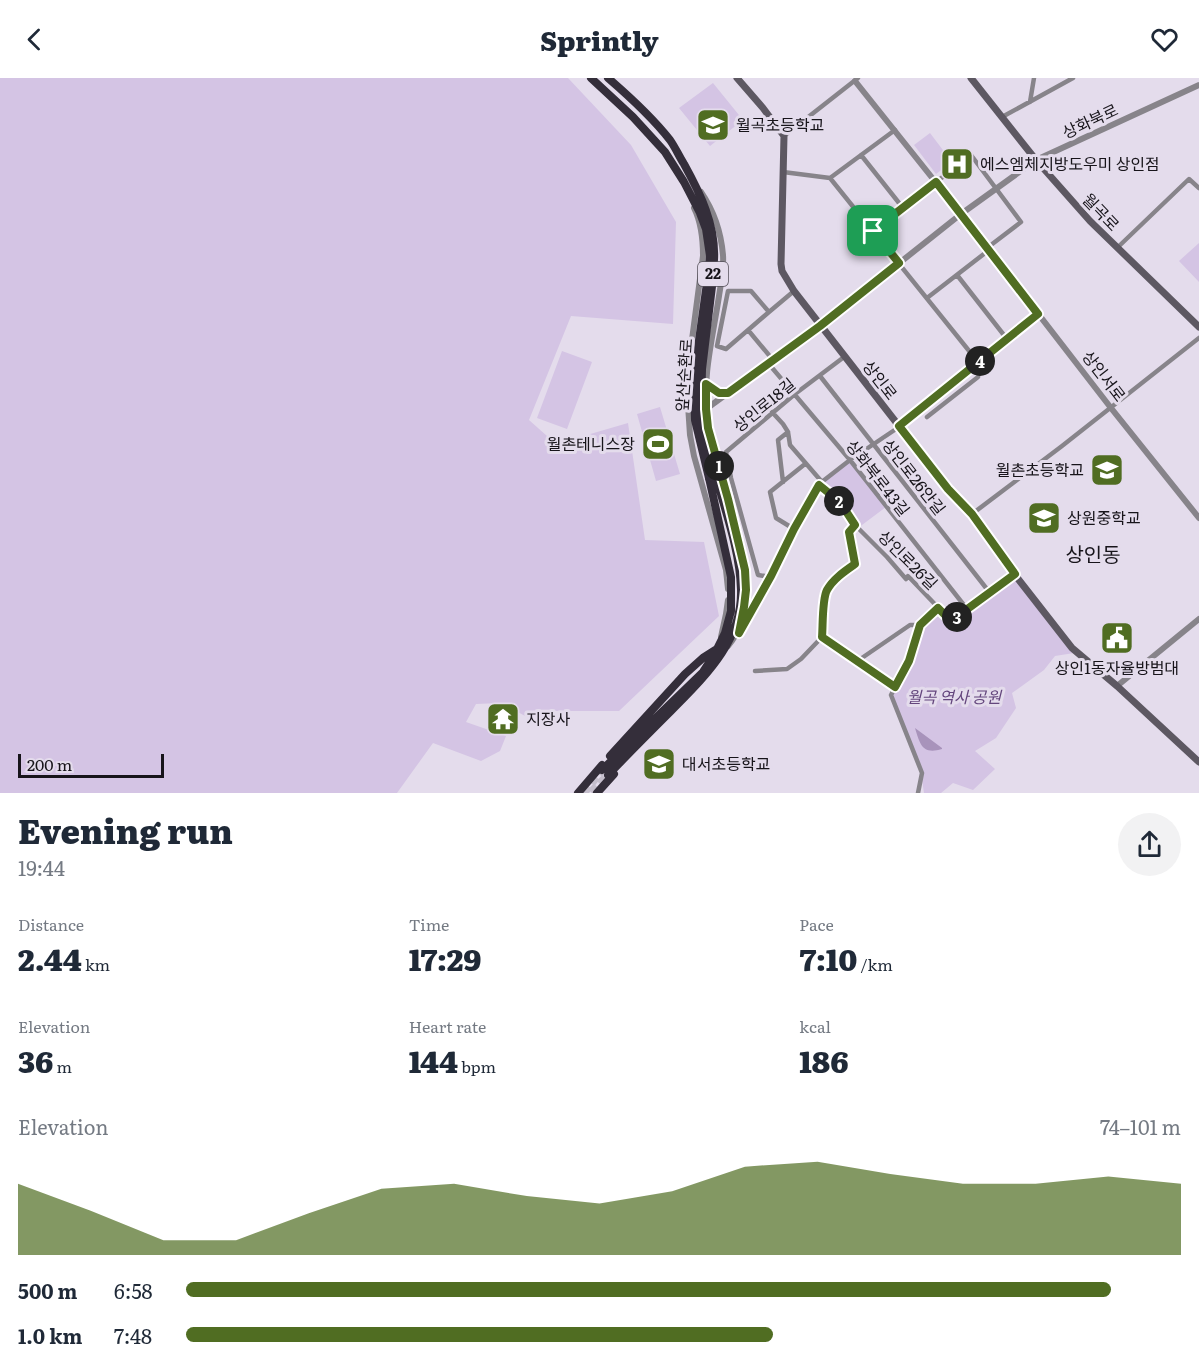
<!DOCTYPE html>
<meta charset="utf-8">
<style>
:root{--surface:#fff;--page:#f2f2f3;--text:#1f2937;--muted:#747a83;--accent:#506d22}
body{margin:0;font-family:Literata,"Noto Sans KR",serif;background:var(--page);color:var(--text);height:100vh;display:flex;flex-direction:column;font-size:22px;white-space:nowrap}
*{box-sizing:border-box;margin:0}
p{font-size:20px;color:var(--muted)}
.icon{flex:none;width:33px;height:33px;fill:none;stroke:currentColor;stroke-width:2;stroke-linecap:round;stroke-linejoin:round}
.map{position:relative;height:715px;overflow:hidden}
.drawer{display:flex;flex-direction:column;background:var(--surface);flex:1}
.drawer>*{flex:none}
.scale{position:absolute;left:18px;bottom:15px;width:146px;box-sizing:border-box;padding-left:6px;border:3px solid #17141a;border-top:0;font-size:16px;line-height:21px;white-space:nowrap;color:#17141a;-webkit-text-stroke:4px #e4dcec;paint-order:stroke}
.pin{position:absolute;display:grid;place-items:center;width:51px;height:51px;color:#fff;margin:-26px;border-radius:12px;box-shadow:0 3px 9px #0006}
.km{position:absolute;width:30px;height:30px;margin:-15px;border-radius:50%;background:#222;color:#fff;font-size:16px;line-height:30px;text-align:center}
.round{display:grid;place-items:center;flex:none;width:63px;height:63px;border-radius:32px;background:var(--page)}
.summary{display:flex;align-items:center;justify-content:space-between;height:102px;padding:0 18px}
h1{font-size:33px;font-weight:800;line-height:45px}
.figures{display:grid;grid-template-columns:repeat(3,1fr);gap:9px;height:102px;padding:6px 18px}
.figures div{display:grid;align-content:center}
.figures b{font-size:30px;font-weight:800}
.figures small{font-size:16px;font-weight:400}
.figures p{font-size:16px}
.chart{height:168px;padding:12px 18px}
.chart p{display:flex;justify-content:space-between}
.chart svg{width:100%;height:108px;margin-top:6px;fill:var(--accent);opacity:.7}
ul{padding:0 18px;list-style:none;font-size:20px}
li{display:grid;grid-template-columns:96px 72px 1fr;align-items:center;height:45px}
li i{height:15px;border-radius:8px;background:var(--accent)}
header{display:flex;justify-content:space-between;align-items:center;height:78px;padding:0 18px;background:var(--surface);font-size:27px;font-weight:800}
.map>svg:first-child{display:block}
.green{fill:#d4c4e4}
.water{fill:#a893bb}
.lines{fill:none;stroke-linecap:round;stroke-linejoin:round}
.trunk-tunnel{stroke:#c5becc;stroke-width:8;stroke-dasharray:8 4;stroke-linecap:butt}
.minor{stroke:#87848a;stroke-width:4.5}
.tertiary{stroke:#87848a;stroke-width:6}
.secondary{stroke:#5d5862;stroke-width:7}
.trunk{stroke:#342e3a;stroke-width:8}
.trunk-bridge{stroke:#342e3a;stroke-width:8}
.route-casing{stroke:#fff;stroke-width:12}
.route{stroke:#506d22;stroke-width:8}
.labels{text-anchor:middle;stroke-width:6;stroke-linejoin:round;paint-order:stroke}
.shield{fill:#e4dcec;stroke:#545059;stroke-width:1.5}
.shield-label{font-size:15px;font-weight:bold;fill:#17141a}
.street-label{font-size:16px;fill:#17141a;stroke:#e4dcec}
.poi-label{font-size:16px;fill:#17141a;stroke:#e4dcec;text-anchor:start}
.park-label{font-size:16px;font-style:italic;fill:#64467d;stroke:#e4dcec}
.quarter-label{font-size:20px;fill:#17141a;stroke:#e4dcec}
</style>
<header><svg class="icon" aria-label="back" viewBox="0 0 24 24"><path d="M15 5l-7 7 7 7"/></svg>Sprintly<svg class="icon" aria-label="heart" viewBox="0 0 24 24"><path d="M12 20l-8-8c-3-5 5-10 8-4 3-6 11-1 8 4z"/></svg></header>
<div class="map">
<svg width="1199" height="715" viewBox="0 0 1199 715">
<rect width="100%" height="100%" fill="#e4dcec"/>
<path class="green" d="M0 0H568L631 67 676 144 673 246 571 238 529 342 556 366 628 345 645 462 704 464 719 538 619 633H542L527 639 501 625 476 626 466 644 506 658 500 673 481 683 433 665 397 715H0Z
M713 5 743 42 710 68 679 30Z
M930 55 952 84 936 96 914 67Z
M1199 165V204L1179 183Z
M562 273 592 284 567 351 537 340Z
M660 329 680 396 656 403 637 336Z
M850 382 886 429 858 450 840 424 819 407Z
M1015 497 1074 575 1055 578 1044 592 1012 615 1016 630 996 660 975 673 995 691 973 712 953 705 941 715H924L921 695 891 617 909 583 920 547 938 530 951 543Z"/>
<path class="water" d="M915 650 942 670V671C922 677 920 666 915 650Z"/>
<g class="lines">
<path class="trunk-tunnel" d="M591 714 608 697
M584 715 602 692"/>
<path class="minor" d="M1030 24 1034 0
M1002 39 1073 0
M784 58 858 0
M861 77 903 130
M783 94 830 100 978 284
M830 100 895 52
M873 153 971 77 1021 144 987 170
M1117 170 1189 101 1199 110
M957 197 1007 261
M927 220 989 172
M769 234 726 271 717 268 728 213H751L769 234 794 213
M748 252 773 282
M768 285 850 382 967 531
M820 298 990 515
M772 334 783 346 788 354 790 367 822 404
M927 339 978 299
M783 404 778 362 788 354
M819 407 840 424 855 447 887 479 906 501 908 498 951 543 1015 497
M972 436 1062 368 1199 260
M794 451 776 440 770 414 805 386
M771 499 758 497 731 400 726 374 795 316 844 279
M741 550 771 499 794 451 823 403 850 382 899 349 1038 236
M822 559 856 584 895 609
M856 584 910 547H920
M755 593 787 591 801 581 822 559C823 548 822 521 827 512 833 501 845 493 855 486L849 454 855 447
M918 715 922 695 891 617 909 583 920 547 938 530"/>
<path class="tertiary" d="M855 3 961 136 1111 330 1199 440
M701 114C714 133 721 154 723 177 724 190 721 205 719 218 713 258 702 300 707 340 715 402 775 514 728 568
M694 130C701 144 703 162 703 178L690 277 688 327 690 357 694 378 726 492 728 511
M707 306 719 315H727
M690 341 706 331 820 248 961 136 1036 82 1199 7
M721 559 726 536 728 522
M1117 608 1199 541"/>
<path class="secondary" d="M737 0 763 30 784 58 781 186 782 193 794 213 948 411 972 436 1015 497 1072 570 1117 608 1199 684
M971 0 1036 82 1090 143 1199 249"/>
<path class="trunk" d="M591 0 633 39 665 74 684 104 700 135 706 151 710 178 707 205 695 291
M608 0C630 19 652 39 670 62 675 69 679 78 684 86 700 115 716 147 714 182
M702 291 713 200
M610 678 685 596 704 579 715 572
M602 692 703 594 714 577 725 555 731 533V499L709 400
M608 697C628 676 649 655 669 635 703 600 743 564 741 511 740 474 726 435 716 399
M578 715 602 687
M597 715 614 696"/>
<path class="trunk-bridge" d="M695 291 694 310 695 342 709 400
M702 291 701 329 702 345 716 399"/>
</g>
<g class="lines">
<g class="route-casing">
<path id="route" d="M936 104 1038 236 899 348 948 411 972 436 1015 496 951 543 938 530 920 547 909 583 895 609 822 559C823 548 822 521 827 512 833 501 845 493 855 486L849 454 855 447 840 424 819 407 794 451 771 498 739 555 744 529 746 512 745 492 728 421 708 350 706 331V306L719 315H728L820 248 899 185 873 153Z"/>
</g>
<use href="#route" class="route"/>
</g>
<defs>
<g id="school-square" transform="scale(1.725)"><rect x="-9" y="-9" width="18" height="18" rx="4" fill="#506d22" stroke="#e4dcec"/><path d="M0-5L7-2L0 1L-7-2ZM-4 1L0 2.5L4 1V4Q0 6-4 4Z" fill="#fff"/></g>
<g id="hospital-square" transform="scale(1.725)"><rect x="-9" y="-9" width="18" height="18" rx="4" fill="#506d22" stroke="#e4dcec"/><path d="M-5-5h3v3.5h4V-5h3V5h-3V1.5h-4V5h-3Z" fill="#fff"/></g>
<g id="stadium-square" transform="scale(1.725)"><rect x="-9" y="-9" width="18" height="18" rx="4" fill="#506d22" stroke="#e4dcec"/><path d="M0-5a6.5 5 0 1 0 0 10a6.5 5 0 1 0 0-10ZM-3.5-1.8h7v3.6h-7Z" fill="#fff"/></g>
<g id="civic-square" transform="scale(1.725)"><rect x="-9" y="-9" width="18" height="18" rx="4" fill="#506d22" stroke="#e4dcec"/><path d="M-.6-6.5H3V-4.5H.6V-3L4-1V1h2V6H-6V1h2V-1L-.6-3ZM-1.2 2.5V6h2.4V2.5Z" fill="#fff"/></g>
<g id="temple-square" transform="scale(1.725)"><rect x="-9" y="-9" width="18" height="18" rx="4" fill="#506d22" stroke="#e4dcec"/><path d="M0-6L5-2H3V0L6.5 2.5H4V6H1.5V3h-3V6H-4V2.5H-6.5L-3 0V-2H-5Z" fill="#fff"/></g>
</defs>
<g fill-rule="evenodd">
<use href="#school-square" x="713" y="47"/>
<use href="#hospital-square" x="957" y="86"/>
<use href="#stadium-square" x="658" y="366"/>
<use href="#school-square" x="1107" y="392"/>
<use href="#school-square" x="1044" y="440"/>
<use href="#civic-square" x="1117" y="560"/>
<use href="#temple-square" x="503" y="641"/>
<use href="#school-square" x="659" y="686"/>
</g>
<g class="labels">
<rect class="shield" x="698" y="184" width="30" height="24" rx="4.5"/>
<g class="shield-label">
<text x="713" y="201">22</text>
</g>
<g class="street-label">
<text transform="translate(1090 43) rotate(-25)" y="6">상화북로</text>
<text transform="translate(1101 134) rotate(46)" y="6">월곡로</text>
<text transform="translate(684 297) rotate(-86)" y="6">앞산순환로</text>
<text transform="translate(1104 298) rotate(52)" y="6">상인서로</text>
<text transform="translate(880 302) rotate(52)" y="6">상인로</text>
<text transform="translate(764 327) rotate(-39)" y="6">상인로18길</text>
<text transform="translate(914 399) rotate(52)" y="6">상인로26안길</text>
<text transform="translate(878 400) rotate(52)" y="6">상화북로43길</text>
<text transform="translate(908 482) rotate(45)" y="6">상인로26길</text>
</g>
<g class="poi-label">
<text x="736" y="53">월곡초등학교</text>
<text x="980" y="92">에스엠체지방도우미 상인점</text>
<text x="635" y="372" text-anchor="end">월촌테니스장</text>
<text x="1084" y="398" text-anchor="end">월촌초등학교</text>
<text x="1067" y="446">상원중학교</text>
<text x="1117" y="596" text-anchor="middle">상인1동자율방범대</text>
<text x="526" y="647">지장사</text>
<text x="682" y="692">대서초등학교</text>
</g>
<g class="park-label">
<text x="954" y="625">월곡 역사 공원</text>
</g>
<g class="quarter-label">
<text x="1093" y="484">상인동</text>
</g>
</g>
</svg>
<div class="scale">200 m</div>
<div class="pin" style="left:873px;top:153px;background:#1e9e55"><svg class="icon" aria-label="arrive" viewBox="0 0 24 24"><path d="M6 21V4h12l-3 4 3 4H6"/></svg></div>
<b class="km" style="left:719px;top:388px">1</b>
<b class="km" style="left:839px;top:423px">2</b>
<b class="km" style="left:957px;top:539px">3</b>
<b class="km" style="left:980px;top:283px">4</b>
</div>
<section class="drawer">
<div class="summary"><div><h1>Evening run</h1><p>19:44</p></div><a class="round"><svg class="icon" aria-label="share" viewBox="0 0 24 24"><path d="M12 15V3M7 8l5-5 5 5M5 13v7h14v-7"/></svg></a></div>
<div class="figures">
<div><p>Distance</p><b>2.44<small> km</small></b></div>
<div><p>Time</p><b>17:29</b></div>
<div><p>Pace</p><b>7:10<small> /km</small></b></div>
</div>
<div class="figures">
<div><p>Elevation</p><b>36<small> m</small></b></div>
<div><p>Heart rate</p><b>144<small> bpm</small></b></div>
<div><p>kcal</p><b>186</b></div>
</div>
<div class="chart"><p><span>Elevation</span>74–101 m</p>
<svg viewBox="0 0 160 44" preserveAspectRatio="none"><path d="M0 44V15L10 26L20 38L30 38L40 27L50 17L60 15L70 20L80 23L90 18L100 8L110 6L120 11L130 15L140 15L150 12L160 15V44z"/></svg>
</div>
<ul>
<li><b>500 m</b>6:58<i style="width:93%"></i></li>
<li><b>1.0 km</b>7:48<i style="width:59%"></i></li>
</ul>
</section>
